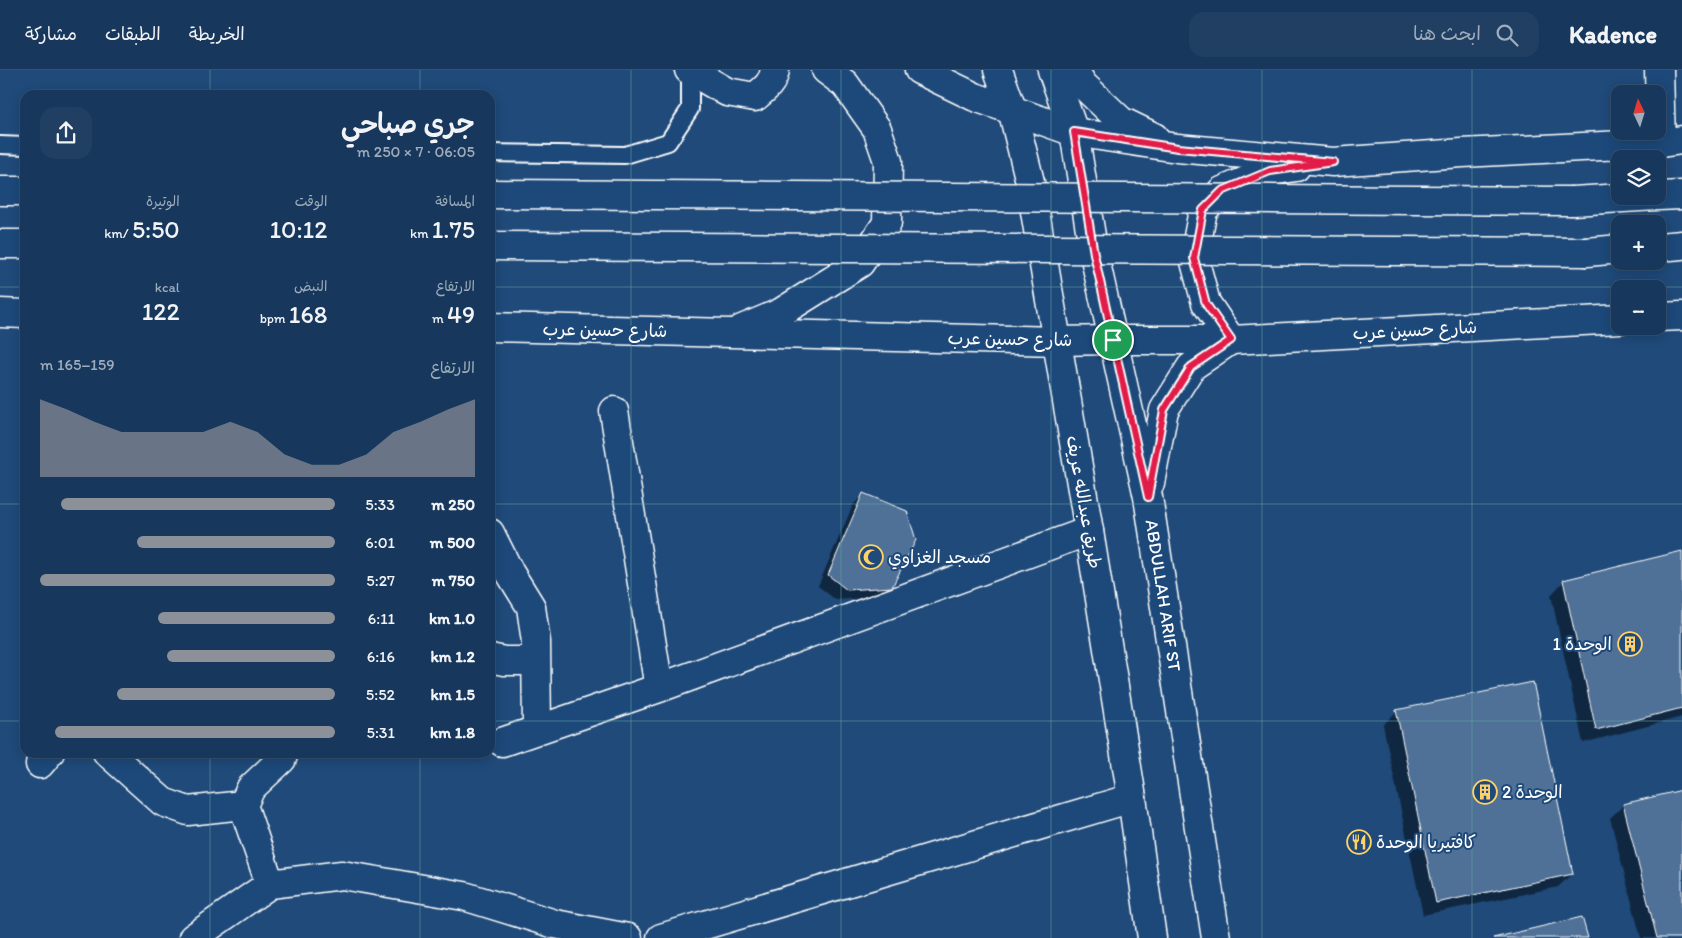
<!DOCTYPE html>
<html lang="ar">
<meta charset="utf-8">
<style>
:root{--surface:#17385c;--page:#203f62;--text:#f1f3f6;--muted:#9eacbb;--line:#365272;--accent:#8c9099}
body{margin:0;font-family:Itim,"Playpen Sans Arabic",sans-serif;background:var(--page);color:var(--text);direction:rtl;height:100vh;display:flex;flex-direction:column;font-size:19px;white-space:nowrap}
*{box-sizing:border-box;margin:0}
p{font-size:16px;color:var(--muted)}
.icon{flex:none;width:28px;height:28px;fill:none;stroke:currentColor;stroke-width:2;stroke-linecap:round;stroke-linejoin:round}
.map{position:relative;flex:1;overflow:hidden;direction:ltr}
.panel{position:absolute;left:20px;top:20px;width:475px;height:668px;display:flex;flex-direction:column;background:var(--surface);border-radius:15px;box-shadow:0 2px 12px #0003,0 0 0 1px var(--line);direction:rtl}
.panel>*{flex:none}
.needle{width:32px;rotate:356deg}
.fabs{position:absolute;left:1611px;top:15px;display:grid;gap:10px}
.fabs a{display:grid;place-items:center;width:55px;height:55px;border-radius:10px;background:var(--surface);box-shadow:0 2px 12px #0003,0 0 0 1px var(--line);font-size:25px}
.pin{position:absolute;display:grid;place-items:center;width:42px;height:42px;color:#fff;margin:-21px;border:2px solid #fff;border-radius:50%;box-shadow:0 1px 5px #0007}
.round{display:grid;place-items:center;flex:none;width:52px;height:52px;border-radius:15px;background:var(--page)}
.headline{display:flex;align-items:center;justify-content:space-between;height:85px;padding:0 20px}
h1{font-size:28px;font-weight:600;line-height:38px}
.stats{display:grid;grid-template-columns:repeat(3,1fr);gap:8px;height:85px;padding:5px 20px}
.stats div{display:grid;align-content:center}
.stats b{font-size:25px;font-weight:600}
.stats small{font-size:14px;font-weight:400}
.stats p{font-size:14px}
.chart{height:140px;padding:10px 20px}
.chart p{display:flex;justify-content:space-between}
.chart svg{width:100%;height:90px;margin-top:5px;fill:var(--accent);opacity:.7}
ul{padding:0 20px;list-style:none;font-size:16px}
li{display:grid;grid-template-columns:80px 60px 1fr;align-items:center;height:38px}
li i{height:12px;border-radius:6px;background:var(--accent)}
header{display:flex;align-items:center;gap:30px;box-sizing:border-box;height:70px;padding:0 25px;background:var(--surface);border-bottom:1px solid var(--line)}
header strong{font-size:24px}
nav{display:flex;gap:28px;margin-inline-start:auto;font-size:18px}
.search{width:350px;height:45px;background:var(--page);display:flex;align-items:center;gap:12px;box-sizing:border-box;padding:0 18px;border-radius:15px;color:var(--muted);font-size:19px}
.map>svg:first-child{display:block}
.shadow{fill:#0007}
.building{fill:#507197;stroke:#fff}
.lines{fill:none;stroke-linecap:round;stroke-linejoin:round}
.service-casing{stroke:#fff;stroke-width:20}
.minor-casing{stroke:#fff;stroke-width:31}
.primary-casing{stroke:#fff;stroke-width:31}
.motorway-casing{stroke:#fff;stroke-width:31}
.service{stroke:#1f4a7a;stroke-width:16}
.minor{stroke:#1f4a7a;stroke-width:28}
.primary{stroke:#1f4a7a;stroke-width:28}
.motorway{stroke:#1f4a7a;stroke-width:28}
.motorway-bridge-casing{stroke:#fff;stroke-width:31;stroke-linecap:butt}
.motorway-bridge{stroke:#1f4a7a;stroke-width:28}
.route-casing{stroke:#fff;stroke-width:10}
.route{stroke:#e11d48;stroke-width:6}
.grid{fill:none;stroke:#63a6a1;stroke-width:1;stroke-opacity:0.55}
.labels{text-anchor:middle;stroke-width:4;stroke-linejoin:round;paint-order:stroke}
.street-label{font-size:18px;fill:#fff;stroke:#1f4a7a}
.poi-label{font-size:18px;fill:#fff;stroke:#1f4a7a;text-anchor:start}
</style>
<header>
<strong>Kadence</strong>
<div class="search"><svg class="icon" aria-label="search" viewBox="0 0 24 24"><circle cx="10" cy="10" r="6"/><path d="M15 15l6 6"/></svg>ابحث هنا</div>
<nav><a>الخريطة</a><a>الطبقات</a><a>مشاركة</a></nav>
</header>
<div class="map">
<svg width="1682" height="868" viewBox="0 0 1682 868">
<rect width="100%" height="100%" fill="#1f4a7a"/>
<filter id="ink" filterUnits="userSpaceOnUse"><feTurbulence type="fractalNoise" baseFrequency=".02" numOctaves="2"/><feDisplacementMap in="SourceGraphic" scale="10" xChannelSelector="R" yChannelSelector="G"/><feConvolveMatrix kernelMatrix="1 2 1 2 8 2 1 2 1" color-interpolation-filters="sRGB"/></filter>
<g filter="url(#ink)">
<path class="shadow" d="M863 425 891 516 880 527 836 530 818 516 853 435Z
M1682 483V647L1583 673 1551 525 1564 511Z
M1397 641 1572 804 1558 817 1423 845 1383 655Z
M1682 721V868H1641L1610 748 1624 735Z"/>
<path class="building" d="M863 423 907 441 916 470 892 517 847 520 828 505Z
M1682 481V638L1596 660 1563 510Z
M1533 612 1573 804 1436 833 1396 640Z
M1682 720V868H1657L1623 734Z
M1582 847 1588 868H1493Z"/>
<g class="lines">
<g class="service-casing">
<path id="service" d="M0 75 25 76
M490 83 625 85 668 72 690 39V1"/>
</g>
<g class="minor-casing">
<path id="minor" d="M1659 0 1661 73
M614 341 659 618
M490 463 510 503 531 537 536 572 537 660
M490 588 504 591H536
M502 672 659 618 1089 461
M107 682 163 732 188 741 243 735
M40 694 50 682
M270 814 243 735 251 718 282 689 284 682
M193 868 270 814 342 805 464 826 555 854 628 868
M661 868 1132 728"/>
</g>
<g class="primary-casing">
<g id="primary">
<path d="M689 0 727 22 755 27C765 19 773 13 775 0"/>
<path d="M919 0 975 27 1074 62 1177 78 1333 92 1462 83 1661 73 1682 70"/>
<path d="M998 0 1012 39 1030 112 1089 461 1132 728 1152 868"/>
<path id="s1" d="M1052 0 1074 62 1094 184 1148 427 1216 868"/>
<path d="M1074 0 1083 15 1121 51 1154 67"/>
<path d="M0 243 25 244"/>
<path d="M1658 247 1682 246"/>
<path d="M490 257 1056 271 1113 270H1231L1620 249"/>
<path d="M742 259 780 243 860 193 887 153 888 91 877 59 845 14 826 0"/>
<path d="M1231 270 1206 233 1194 188 1203 140 1222 121 1270 101 1296 97"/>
<path d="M1150 413 1164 340 1191 297 1231 270"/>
</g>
</g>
<g class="motorway-casing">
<path id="motorway" d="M0 121H25
M1658 126 1682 125
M1572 131 1657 126
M0 174H25
M1658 177 1682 175
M1587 182 1620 179"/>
</g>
<use href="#service" class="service"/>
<use href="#minor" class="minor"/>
<use href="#primary" class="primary"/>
<use href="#motorway" class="motorway"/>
<g class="motorway-bridge-casing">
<path id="motorway-bridge" d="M490 124 1572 131
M490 176 1587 182"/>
</g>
<use href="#motorway-bridge" class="motorway-bridge"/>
</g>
</g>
<g class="lines" filter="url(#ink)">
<g class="route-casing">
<path id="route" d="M1074 62 1178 78 1333 92 1270 101 1222 121 1203 140 1194 188 1206 234 1231 270 1191 297 1164 340 1148 427 1094 184Z"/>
</g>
<use href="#route" class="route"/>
</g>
<path class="grid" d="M210 0V25M420 0V25M631 0V868M841 0V868M1051 0V868M1262 0V868M1472 0V868M0 217H25M490 217H1682M0 434H25M490 434H1682M0 651H25M490 651H1682M210 682V868M420 682V868"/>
<defs>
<g id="mosque-ring" transform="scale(1.25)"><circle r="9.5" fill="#1f4a7a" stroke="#ffd166" stroke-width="1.5"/><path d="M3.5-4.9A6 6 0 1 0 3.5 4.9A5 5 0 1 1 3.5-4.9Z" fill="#ffd166"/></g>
<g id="building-ring" transform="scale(1.25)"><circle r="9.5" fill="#1f4a7a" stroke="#ffd166" stroke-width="1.5"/><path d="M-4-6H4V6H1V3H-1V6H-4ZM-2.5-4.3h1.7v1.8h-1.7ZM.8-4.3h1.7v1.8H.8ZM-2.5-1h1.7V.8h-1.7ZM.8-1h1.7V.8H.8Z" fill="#ffd166"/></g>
<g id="restaurant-ring" transform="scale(1.25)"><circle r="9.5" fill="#1f4a7a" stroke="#ffd166" stroke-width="1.5"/><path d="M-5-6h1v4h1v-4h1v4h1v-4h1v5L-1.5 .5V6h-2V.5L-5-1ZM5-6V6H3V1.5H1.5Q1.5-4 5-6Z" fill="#ffd166"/></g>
</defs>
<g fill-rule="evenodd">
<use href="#mosque-ring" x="871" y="487"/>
<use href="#building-ring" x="1630" y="574"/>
<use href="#building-ring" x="1485" y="722"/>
<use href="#restaurant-ring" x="1359" y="772"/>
</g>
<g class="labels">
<g class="street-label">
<text transform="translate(605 260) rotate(1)" y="6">شارع حسين عرب</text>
<text transform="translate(1415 260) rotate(-3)" y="6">شارع حسين عرب</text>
<text transform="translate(1010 269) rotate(1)" y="6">شارع حسين عرب</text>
<text transform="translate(1084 432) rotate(80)" y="6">طريق عبدالله عريف</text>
<text dy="6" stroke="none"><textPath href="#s1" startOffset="538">ABDULLAH ARIF ST</textPath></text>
</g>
<g class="poi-label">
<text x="888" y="493">مسجد الغزاوي</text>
<text x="1612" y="580" text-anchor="end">الوحدة 1</text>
<text x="1502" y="728">الوحدة 2</text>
<text x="1376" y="778">كافتيريا الوحدة</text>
</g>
</g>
</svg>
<div class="fabs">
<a><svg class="needle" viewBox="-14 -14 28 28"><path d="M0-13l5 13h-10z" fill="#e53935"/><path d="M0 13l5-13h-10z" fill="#9eacbb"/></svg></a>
<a><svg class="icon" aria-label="layers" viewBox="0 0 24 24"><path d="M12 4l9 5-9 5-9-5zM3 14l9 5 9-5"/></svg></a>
<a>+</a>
<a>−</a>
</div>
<div class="pin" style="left:1113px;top:270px;background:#1e9e55"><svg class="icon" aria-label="arrive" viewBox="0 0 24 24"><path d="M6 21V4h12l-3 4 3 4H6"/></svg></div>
<section class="panel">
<div class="headline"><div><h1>جري صباحي</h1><p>06:05 · 7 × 250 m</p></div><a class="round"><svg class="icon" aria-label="share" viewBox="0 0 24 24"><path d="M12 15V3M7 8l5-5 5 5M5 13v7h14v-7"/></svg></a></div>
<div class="stats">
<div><p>المسافة</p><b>1.75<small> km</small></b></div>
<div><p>الوقت</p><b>10:12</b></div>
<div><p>الوتيرة</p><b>5:50<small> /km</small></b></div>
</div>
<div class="stats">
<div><p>الارتفاع</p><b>49<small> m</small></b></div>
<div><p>النبض</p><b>168<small> bpm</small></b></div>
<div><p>kcal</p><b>122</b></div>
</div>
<div class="chart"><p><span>الارتفاع</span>159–165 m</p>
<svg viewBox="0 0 160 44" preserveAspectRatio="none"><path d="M0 44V6L10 11L20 17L30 22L40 22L50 22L60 22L70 17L80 22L90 33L100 38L110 38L120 33L130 22L140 17L150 11L160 6V44z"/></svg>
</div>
<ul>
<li><b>250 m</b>5:33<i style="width:93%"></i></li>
<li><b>500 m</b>6:01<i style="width:67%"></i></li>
<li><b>750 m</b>5:27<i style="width:100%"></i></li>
<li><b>1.0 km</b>6:11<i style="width:60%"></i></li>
<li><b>1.2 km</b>6:16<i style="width:57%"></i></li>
<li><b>1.5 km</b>5:52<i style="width:74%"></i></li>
<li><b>1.8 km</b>5:31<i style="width:95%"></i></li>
</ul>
</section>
</div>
